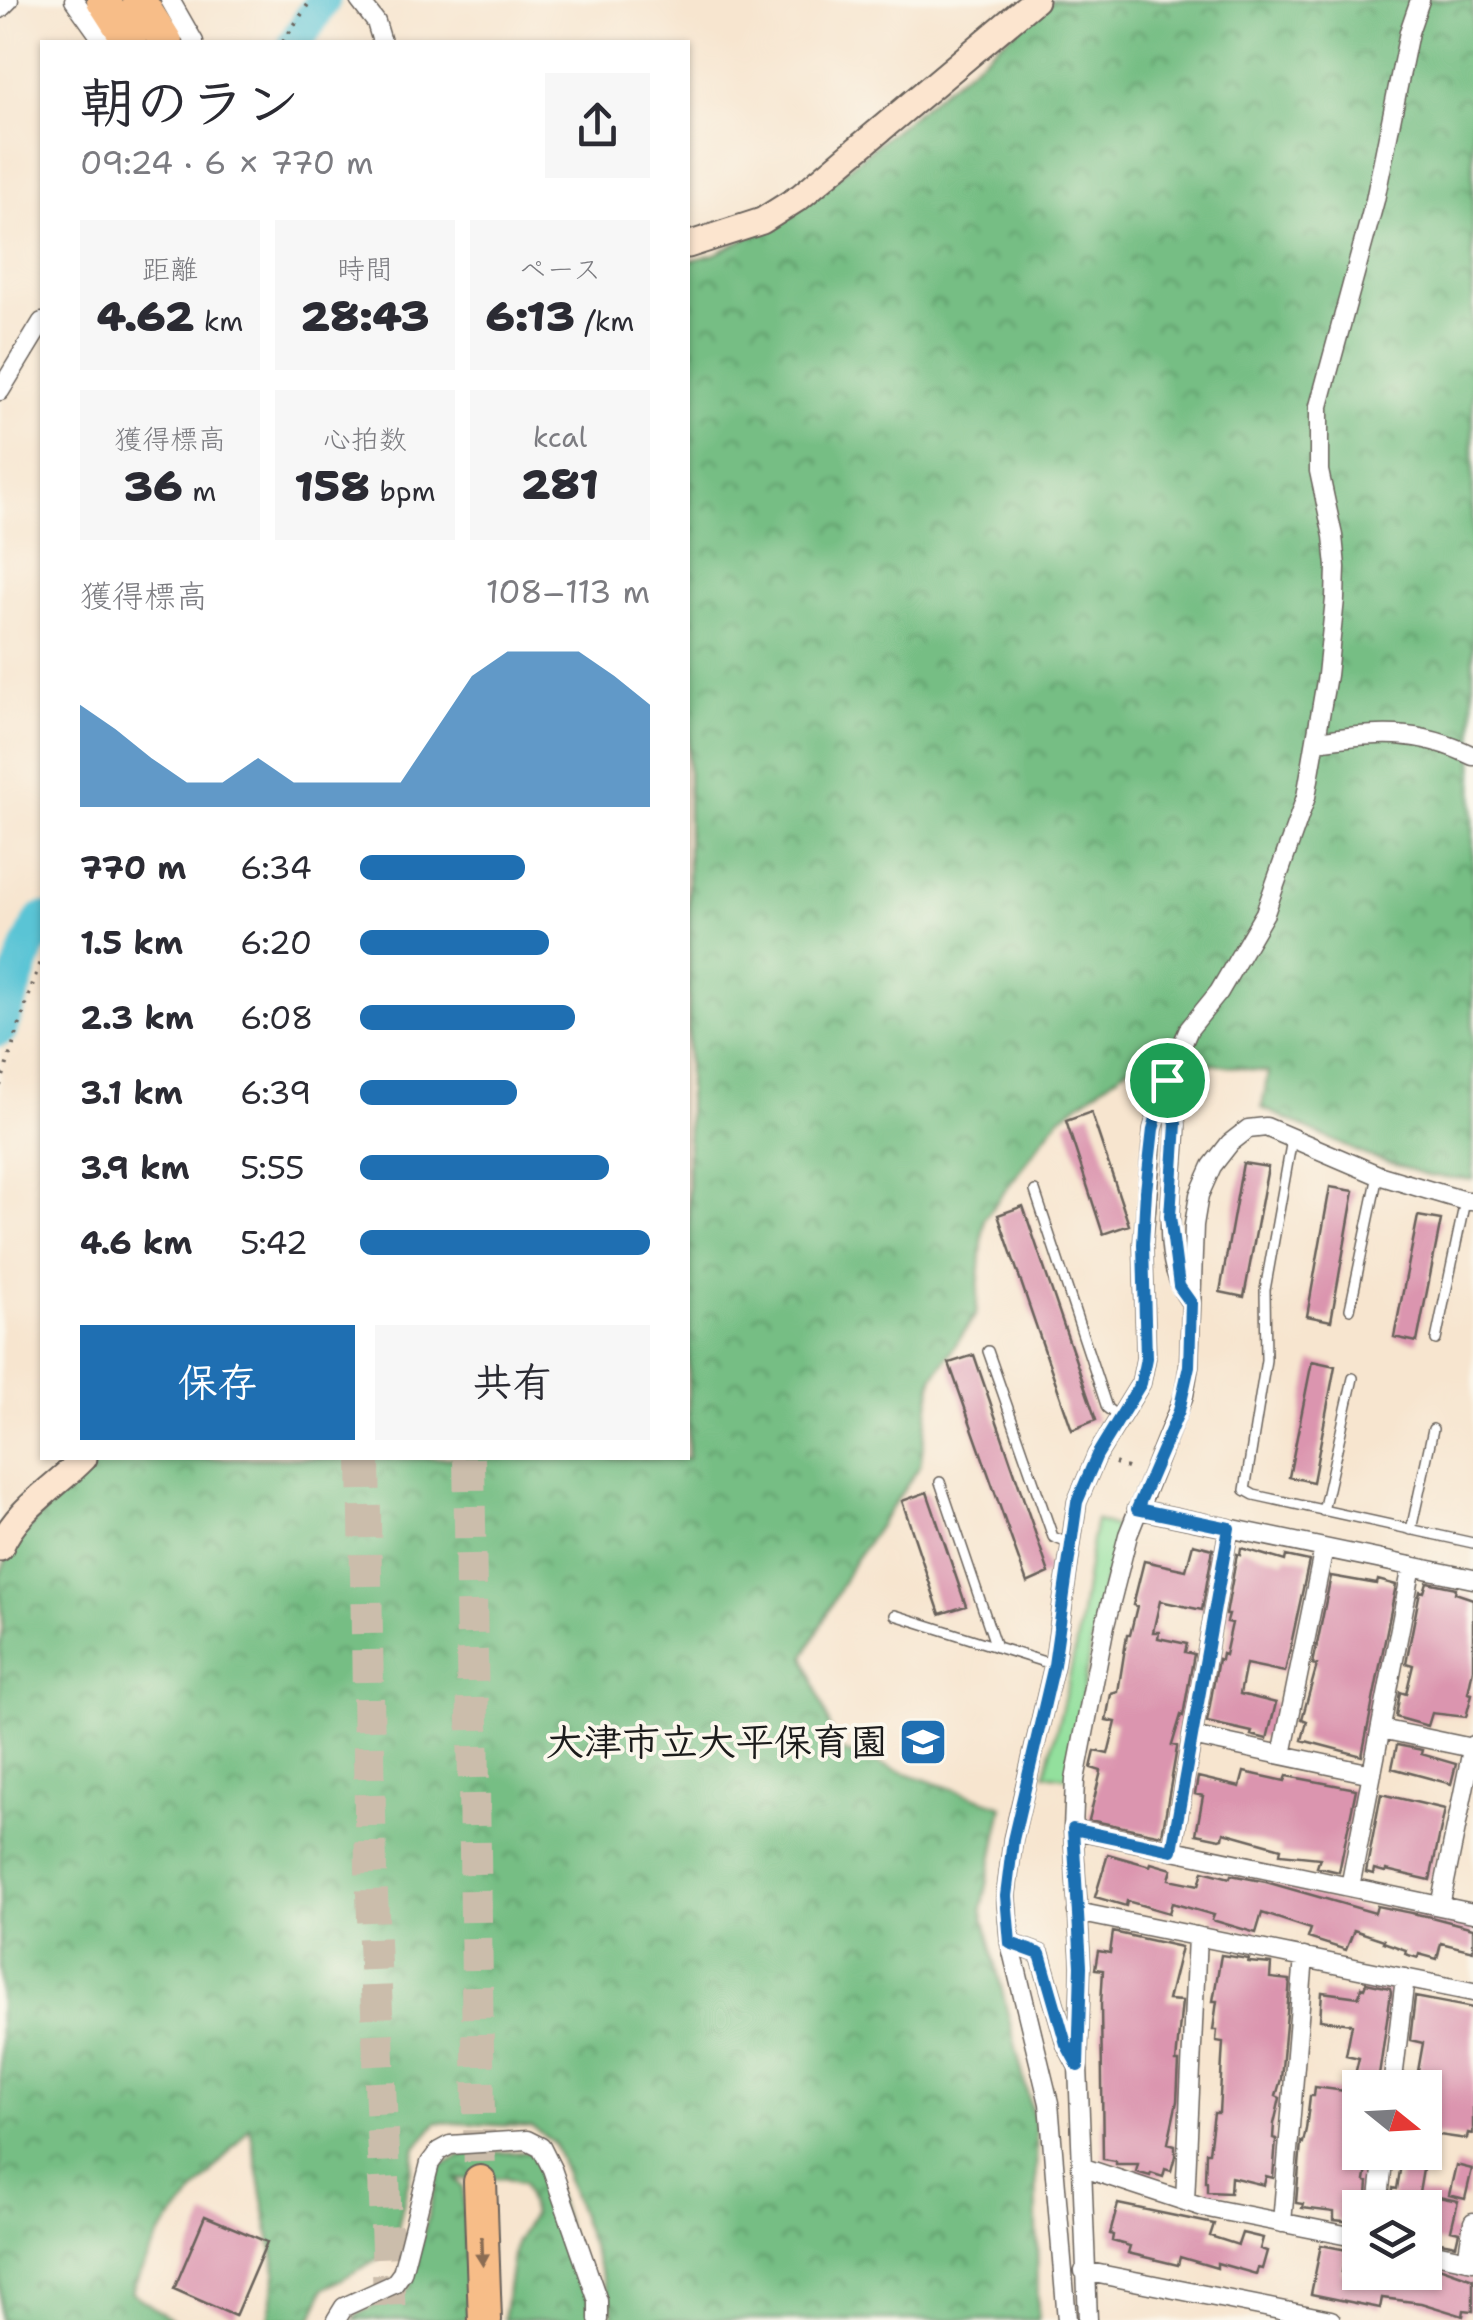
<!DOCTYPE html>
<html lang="ja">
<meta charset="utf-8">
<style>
:root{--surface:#fff;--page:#f7f7f7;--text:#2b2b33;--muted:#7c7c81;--accent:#1f6fb2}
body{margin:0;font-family:"Shantell Sans","Klee One",sans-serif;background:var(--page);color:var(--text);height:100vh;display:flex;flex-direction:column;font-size:38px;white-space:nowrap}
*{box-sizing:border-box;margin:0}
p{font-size:32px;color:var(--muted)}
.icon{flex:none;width:55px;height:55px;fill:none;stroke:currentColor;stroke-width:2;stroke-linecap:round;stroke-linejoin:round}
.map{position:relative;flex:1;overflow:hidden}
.side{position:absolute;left:40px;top:40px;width:650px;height:1420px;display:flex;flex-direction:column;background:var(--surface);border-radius:0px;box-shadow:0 2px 8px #0004}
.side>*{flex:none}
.needle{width:65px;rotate:108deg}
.controls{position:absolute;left:1342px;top:2070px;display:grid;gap:20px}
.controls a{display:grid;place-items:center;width:100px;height:100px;border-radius:0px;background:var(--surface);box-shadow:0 2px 8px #0004;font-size:50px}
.pin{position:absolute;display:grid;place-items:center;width:85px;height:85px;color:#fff;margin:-42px;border:5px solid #fff;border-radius:50%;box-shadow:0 2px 10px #0007}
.round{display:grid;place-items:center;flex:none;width:105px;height:105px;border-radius:0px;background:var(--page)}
.head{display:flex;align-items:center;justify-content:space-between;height:170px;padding:0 40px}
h1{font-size:55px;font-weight:800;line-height:75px}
.metrics{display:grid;grid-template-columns:repeat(3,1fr);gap:15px;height:170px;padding:10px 40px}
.metrics div{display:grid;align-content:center;border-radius:0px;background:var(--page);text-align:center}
.metrics b{font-size:42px;font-weight:800}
.metrics small{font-size:28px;font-weight:400}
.metrics p{font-size:28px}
.chart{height:280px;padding:20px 40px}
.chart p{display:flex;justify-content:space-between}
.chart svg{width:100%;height:180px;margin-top:10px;fill:var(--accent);opacity:.7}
.primary-button{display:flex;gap:20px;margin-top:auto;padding:20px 40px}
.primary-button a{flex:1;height:115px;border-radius:0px;background:var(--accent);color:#fff;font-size:40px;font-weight:800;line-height:115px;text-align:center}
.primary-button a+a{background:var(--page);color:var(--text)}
ul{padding:0 40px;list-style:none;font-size:32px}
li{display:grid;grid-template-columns:160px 120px 1fr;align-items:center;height:75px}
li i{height:25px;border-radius:12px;background:var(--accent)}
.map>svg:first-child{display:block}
.forest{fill:url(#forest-crowns);stroke:#496d50;stroke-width:2.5}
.park{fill:#93e09d;stroke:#587e5c;stroke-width:2.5}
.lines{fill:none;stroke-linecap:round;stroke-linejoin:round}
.river{stroke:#5ac4d5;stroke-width:35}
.building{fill:#db95af}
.highway-tunnel{stroke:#cbbdab;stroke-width:32;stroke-dasharray:32 16;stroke-linecap:butt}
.lane-casing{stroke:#69625b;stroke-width:12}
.street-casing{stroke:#69625b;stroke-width:21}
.secondary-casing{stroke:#69625b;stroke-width:29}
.highway-casing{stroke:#69625b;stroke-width:36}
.path{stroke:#69625b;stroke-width:4;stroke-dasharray:2.5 8;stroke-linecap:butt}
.lane{stroke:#fff;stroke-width:9}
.street{stroke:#fff;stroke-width:18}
.secondary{stroke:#fce5cf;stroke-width:25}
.highway{stroke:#f7bd88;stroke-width:32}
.oneway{fill:#8a6c52}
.route-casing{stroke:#fff;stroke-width:20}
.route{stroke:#1f6fb2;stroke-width:12}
.labels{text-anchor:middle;stroke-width:8;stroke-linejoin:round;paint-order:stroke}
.poi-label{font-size:38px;font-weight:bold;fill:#1c1c1c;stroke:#fbf7ec;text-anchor:end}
</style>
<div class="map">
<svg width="1473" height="2320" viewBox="0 0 1473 2320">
<defs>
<pattern id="forest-crowns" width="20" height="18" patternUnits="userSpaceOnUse" patternTransform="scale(2.5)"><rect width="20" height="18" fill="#76be84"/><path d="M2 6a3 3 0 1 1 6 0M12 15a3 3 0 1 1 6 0" fill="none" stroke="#609a6b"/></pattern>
</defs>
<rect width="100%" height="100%" fill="#fbf7ec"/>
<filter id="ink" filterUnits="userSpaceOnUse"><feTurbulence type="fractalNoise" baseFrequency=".01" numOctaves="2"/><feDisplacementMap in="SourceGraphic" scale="20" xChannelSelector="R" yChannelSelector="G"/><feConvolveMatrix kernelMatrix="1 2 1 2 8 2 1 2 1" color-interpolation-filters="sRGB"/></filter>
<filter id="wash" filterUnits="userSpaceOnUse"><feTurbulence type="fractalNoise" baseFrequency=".0048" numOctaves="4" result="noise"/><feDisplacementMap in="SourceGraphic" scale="40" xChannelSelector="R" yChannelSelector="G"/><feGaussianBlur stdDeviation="2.25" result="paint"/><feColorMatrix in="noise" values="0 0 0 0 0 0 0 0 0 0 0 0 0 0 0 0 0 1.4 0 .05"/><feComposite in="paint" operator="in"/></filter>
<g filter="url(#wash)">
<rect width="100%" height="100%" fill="#f7e5cf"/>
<path class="forest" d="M1053 0H1473V1180L1430 1176 1365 1155 1262 1108 1268 1072 1194 1061 1138 1060 1059 1118 984 1219 976 1314 933 1378 920 1466 853 1563 805 1656 838 1750 1003 1806 982 1909 1036 2129 1038 2320H613V2307L554 2143 532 2127 437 2122 416 2147 393 2250 324 2289 312 2320H269L276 2271 250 2127 160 2234 131 2292 172 2320H0V1647C6 1624 0 1600 0 1577 7 1540 71 1486 98 1458H688V261L715 254 789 216Z
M532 2152 557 2197 592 2308V2320H503L515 2244 533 2214 523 2184 504 2178 455 2179 463 2187 468 2320H354L359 2314 410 2288 440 2166 469 2153Z"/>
<path class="park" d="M1096 1520 1119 1529C1095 1610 1081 1694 1071 1778L1045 1774C1056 1731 1068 1688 1076 1644 1084 1603 1087 1561 1096 1520Z"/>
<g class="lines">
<path class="river" d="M296 42 323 0
M0 1029 28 948 42 920"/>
</g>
<g id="blocks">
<path class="building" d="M1091 1112 1129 1225 1103 1234 1066 1121Z
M1243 1163 1268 1167 1244 1297 1220 1292Z
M1330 1187 1354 1191 1331 1321 1307 1316Z
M1023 1206 1096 1420 1072 1430 998 1215Z
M1418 1216 1441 1220 1417 1342 1394 1337Z
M974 1355 1049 1573 1027 1583 949 1363Z
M1312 1361 1335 1366 1313 1482 1289 1477Z
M927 1492 966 1606 940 1614 902 1501Z
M1193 1544 1213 1549 1202 1610 1160 1601 1153 1632H1159L1158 1638 1187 1644 1185 1652 1194 1654 1183 1716 1181 1715 1172 1745 1177 1746V1748L1162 1835 1089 1820 1101 1771 1091 1768 1095 1751 1108 1754 1116 1722 1106 1720 1111 1694 1118 1692 1127 1635H1130L1137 1606 1133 1605 1144 1561 1186 1570Z
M1241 1548 1285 1561 1286 1556 1309 1561 1285 1672 1246 1664 1240 1694 1276 1703 1267 1739 1251 1735 1252 1732 1207 1722 1218 1659 1221 1660 1222 1654 1225 1655 1232 1623 1227 1622 1229 1615H1226L1237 1554 1240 1555Z
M1331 1576 1377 1584 1378 1580 1396 1585 1362 1756 1302 1740 1307 1721 1302 1719 1317 1665 1313 1664Z
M1427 1582 1456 1588 1455 1593 1473 1599V1669L1468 1693 1472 1694 1466 1717 1432 1713 1428 1726 1396 1717 1400 1692 1406 1694 1413 1665 1406 1663 1420 1591 1424 1592Z
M1397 1745 1422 1750 1421 1754 1456 1764 1451 1784 1392 1768Z
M1244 1772 1285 1781 1287 1776 1356 1789 1339 1872 1317 1867 1320 1858 1280 1854 1281 1848 1224 1832 1223 1838 1220 1839 1196 1834 1203 1796 1195 1794 1198 1777 1240 1787Z
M1381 1794 1445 1809 1430 1880 1386 1870 1385 1872 1374 1869 1373 1874 1366 1872Z
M1108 1854 1150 1866 1151 1863 1172 1869 1169 1879 1199 1885 1203 1871 1230 1878 1231 1875 1266 1882 1375 1913 1377 1906 1431 1917 1473 1928V1951L1441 1943 1437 1959 1419 1954 1418 1958 1405 1954 1406 1950 1383 1942 1384 1940 1354 1930 1346 1950 1308 1938 1311 1929 1262 1913 1256 1933 1212 1920 1214 1915 1172 1903 1169 1913 1127 1901 1126 1906 1095 1897Z
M1113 1932 1181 1947 1168 2000 1182 2001 1176 2062H1179L1177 2101 1168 2143 1175 2145V2156L1171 2171 1165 2169 1163 2177 1151 2173 1150 2176 1136 2172 1138 2164H1116V2161L1103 2159 1101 2004 1103 1970 1095 1969 1098 1951 1110 1953Z
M1221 1955 1249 1959 1248 1962 1271 1964 1270 1978 1290 1980 1281 2079 1276 2096 1280 2098 1274 2124 1273 2138 1276 2139 1273 2178 1266 2176 1264 2185 1231 2177 1230 2193 1207 2192V2182H1205L1206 2152H1209L1214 2113H1219L1223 2042 1216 2041 1217 2030H1213L1217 2001H1213Z
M1366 1983 1390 1988 1391 1992 1378 2082 1354 2079 1359 2058 1346 2055 1352 2024 1320 2020 1322 1992 1359 1997 1361 1987 1364 1988Z
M1415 1997 1473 2008V2134L1468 2133 1467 2139 1425 2133V2088H1415L1423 2043 1410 2040Z
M1315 2087 1360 2093V2152H1370L1365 2181 1368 2182 1366 2208H1360V2217L1354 2216V2222L1334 2220V2212L1302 2208 1303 2204 1296 2203 1301 2142 1303 2143 1306 2129 1310 2096H1314Z
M1403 2152H1426L1419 2193 1458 2201 1451 2230 1459 2232 1456 2245 1425 2239 1427 2208H1391L1393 2188 1397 2189Z
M1456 2165 1472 2169 1465 2199 1449 2195Z
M1118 2204 1214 2224 1210 2236 1238 2245 1242 2233 1263 2238 1260 2249 1267 2251 1262 2269 1258 2268 1256 2274 1217 2263V2268L1180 2257 1178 2265 1128 2253 1130 2246 1112 2241 1113 2235 1110 2234Z
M205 2216 267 2242 235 2316 174 2289Z
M1321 2245 1347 2250 1342 2272H1435L1436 2266 1473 2279V2311L1464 2310 1463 2316 1421 2303 1382 2298 1380 2308 1311 2294Z"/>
</g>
</g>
<g filter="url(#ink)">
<use href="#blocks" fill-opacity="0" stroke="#69625b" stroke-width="2.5"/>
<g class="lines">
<path class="highway-tunnel" d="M364 1458 371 1870 390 2320
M469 1458 480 2182"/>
<g class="lane-casing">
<path id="lane" d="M1292 1139 1265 1290 1266 1360 1245 1490 1254 1495 1473 1543
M1035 1191 1107 1408 1121 1419
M1350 1309 1378 1175
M1436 1340 1465 1201
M988 1351 1053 1537 1070 1544
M940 1482 996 1647
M1323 1511 1353 1378
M1411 1530 1433 1429
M895 1615 1054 1665"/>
</g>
<g class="street-casing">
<path id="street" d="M74 0 104 42
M170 0 194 42
M359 0 376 22 382 42
M0 9 9 0
M0 391 42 322
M1317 741C1376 732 1418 729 1473 756
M1167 1080C1171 1095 1176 1111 1176 1127 1176 1182 1155 1256 1191 1303
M1137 1509 1473 1579
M1381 1729 1472 1748
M1192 1736 1372 1774
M1282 1755 1324 1548
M1073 1829 1473 1913
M1172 1850 1229 1528
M1350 1887 1412 1566
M1440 1906 1473 1745
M1077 1912 1473 1992
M1010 1943 1040 1954 1066 2044 1077 2065
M1392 2088 1405 1978
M1081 2167 1203 2207 1360 2238
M1185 2201 1197 1936
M1378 2208 1384 2152
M1282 2223 1304 1957
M1425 2251 1473 2261
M1467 2260 1473 2222
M1084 2271 1331 2320
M336 2320 344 2307 394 2284 402 2273 430 2163 439 2151 450 2145 527 2140 541 2147 552 2169 598 2301V2320
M1067 2320 1049 2103 1010 1943 1006 1896 1013 1839 1054 1665 1077 1502 1097 1455 1141 1383 1146 1358 1143 1244 1153 1129 1167 1080 1189 1029 1219 992 1265 913 1306 797 1327 675 1335 599 1336 567 1333 536 1319 471V406L1375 200 1409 32 1420 0
M1088 2320 1078 2066 1081 1966 1073 1829 1075 1780 1105 1625 1128 1535 1184 1395 1189 1366 1194 1225 1199 1195 1212 1166 1230 1143 1248 1129 1266 1127 1378 1175 1465 1201H1473"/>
</g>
<g class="secondary-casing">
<path id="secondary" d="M688 245 762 221 800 197 1035 0
M0 1548C16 1509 56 1487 84 1458"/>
</g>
<g class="highway-casing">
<path id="highway" d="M103 0 130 42
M139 0 166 42
M480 2182 485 2320"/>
</g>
<path class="path" d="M283 42 311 0
M0 1086 42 955
M1115 1463 1134 1471"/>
<use href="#lane" class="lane"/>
<use href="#street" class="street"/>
<use href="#secondary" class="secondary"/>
<use href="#highway" class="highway"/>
</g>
<defs><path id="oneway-solid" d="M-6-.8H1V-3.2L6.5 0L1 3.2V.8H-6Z" transform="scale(2.5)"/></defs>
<use class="oneway" href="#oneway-solid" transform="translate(482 2251) rotate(88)"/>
</g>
<g class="lines" filter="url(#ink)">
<g class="route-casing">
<path id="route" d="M1167 1080 1176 1124 1170 1216 1179 1286 1191 1303 1189 1366 1179 1411 1137 1509 1229 1528 1172 1850 1073 1829 1081 1966 1078 2066 1066 2044 1040 1954 1010 1943 1006 1896 1013 1840 1054 1665 1077 1502 1097 1455 1141 1383 1146 1358 1143 1244 1146 1191 1153 1129Z"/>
</g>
<use href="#route" class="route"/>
</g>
<defs>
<g id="school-square" transform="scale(2.5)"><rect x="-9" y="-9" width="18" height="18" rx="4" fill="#1f6fb2" stroke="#fbf7ec"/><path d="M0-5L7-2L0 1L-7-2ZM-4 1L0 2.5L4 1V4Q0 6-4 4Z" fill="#fff"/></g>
</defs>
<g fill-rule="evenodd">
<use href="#school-square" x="923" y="1742"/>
</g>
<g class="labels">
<g class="poi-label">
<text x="888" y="1755">大津市立大平保育園</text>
</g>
</g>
</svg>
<div class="controls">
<a><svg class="needle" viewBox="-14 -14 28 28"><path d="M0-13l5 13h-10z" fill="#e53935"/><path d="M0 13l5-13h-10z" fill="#7c7c81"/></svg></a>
<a><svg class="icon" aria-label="layers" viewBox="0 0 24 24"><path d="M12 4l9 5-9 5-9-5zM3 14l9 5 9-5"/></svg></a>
</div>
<div class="pin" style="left:1167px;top:1080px;background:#1e9e55"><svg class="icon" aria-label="arrive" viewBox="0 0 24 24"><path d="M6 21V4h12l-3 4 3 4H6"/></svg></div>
<section class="side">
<div class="head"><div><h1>朝のラン</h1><p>09:24 · 6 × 770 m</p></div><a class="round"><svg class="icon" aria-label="share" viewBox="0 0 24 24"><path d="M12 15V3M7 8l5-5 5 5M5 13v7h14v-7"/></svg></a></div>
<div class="metrics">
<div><p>距離</p><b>4.62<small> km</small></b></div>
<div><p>時間</p><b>28:43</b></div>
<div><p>ペース</p><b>6:13<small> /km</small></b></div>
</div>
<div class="metrics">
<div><p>獲得標高</p><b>36<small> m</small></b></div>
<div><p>心拍数</p><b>158<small> bpm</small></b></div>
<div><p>kcal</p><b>281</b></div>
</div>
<div class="chart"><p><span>獲得標高</span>108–113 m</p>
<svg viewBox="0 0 160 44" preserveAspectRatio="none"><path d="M0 44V19L10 25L20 32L30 38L40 38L50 32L60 38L70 38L80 38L90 38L100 25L110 12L120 6L130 6L140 6L150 12L160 19V44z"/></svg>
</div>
<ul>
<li><b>770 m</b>6:34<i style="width:57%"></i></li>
<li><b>1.5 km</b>6:20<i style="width:65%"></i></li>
<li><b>2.3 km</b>6:08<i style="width:74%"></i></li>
<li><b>3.1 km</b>6:39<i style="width:54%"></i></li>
<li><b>3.9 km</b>5:55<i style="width:86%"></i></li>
<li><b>4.6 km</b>5:42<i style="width:100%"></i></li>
</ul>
<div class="primary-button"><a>保存</a><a>共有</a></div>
</section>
</div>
